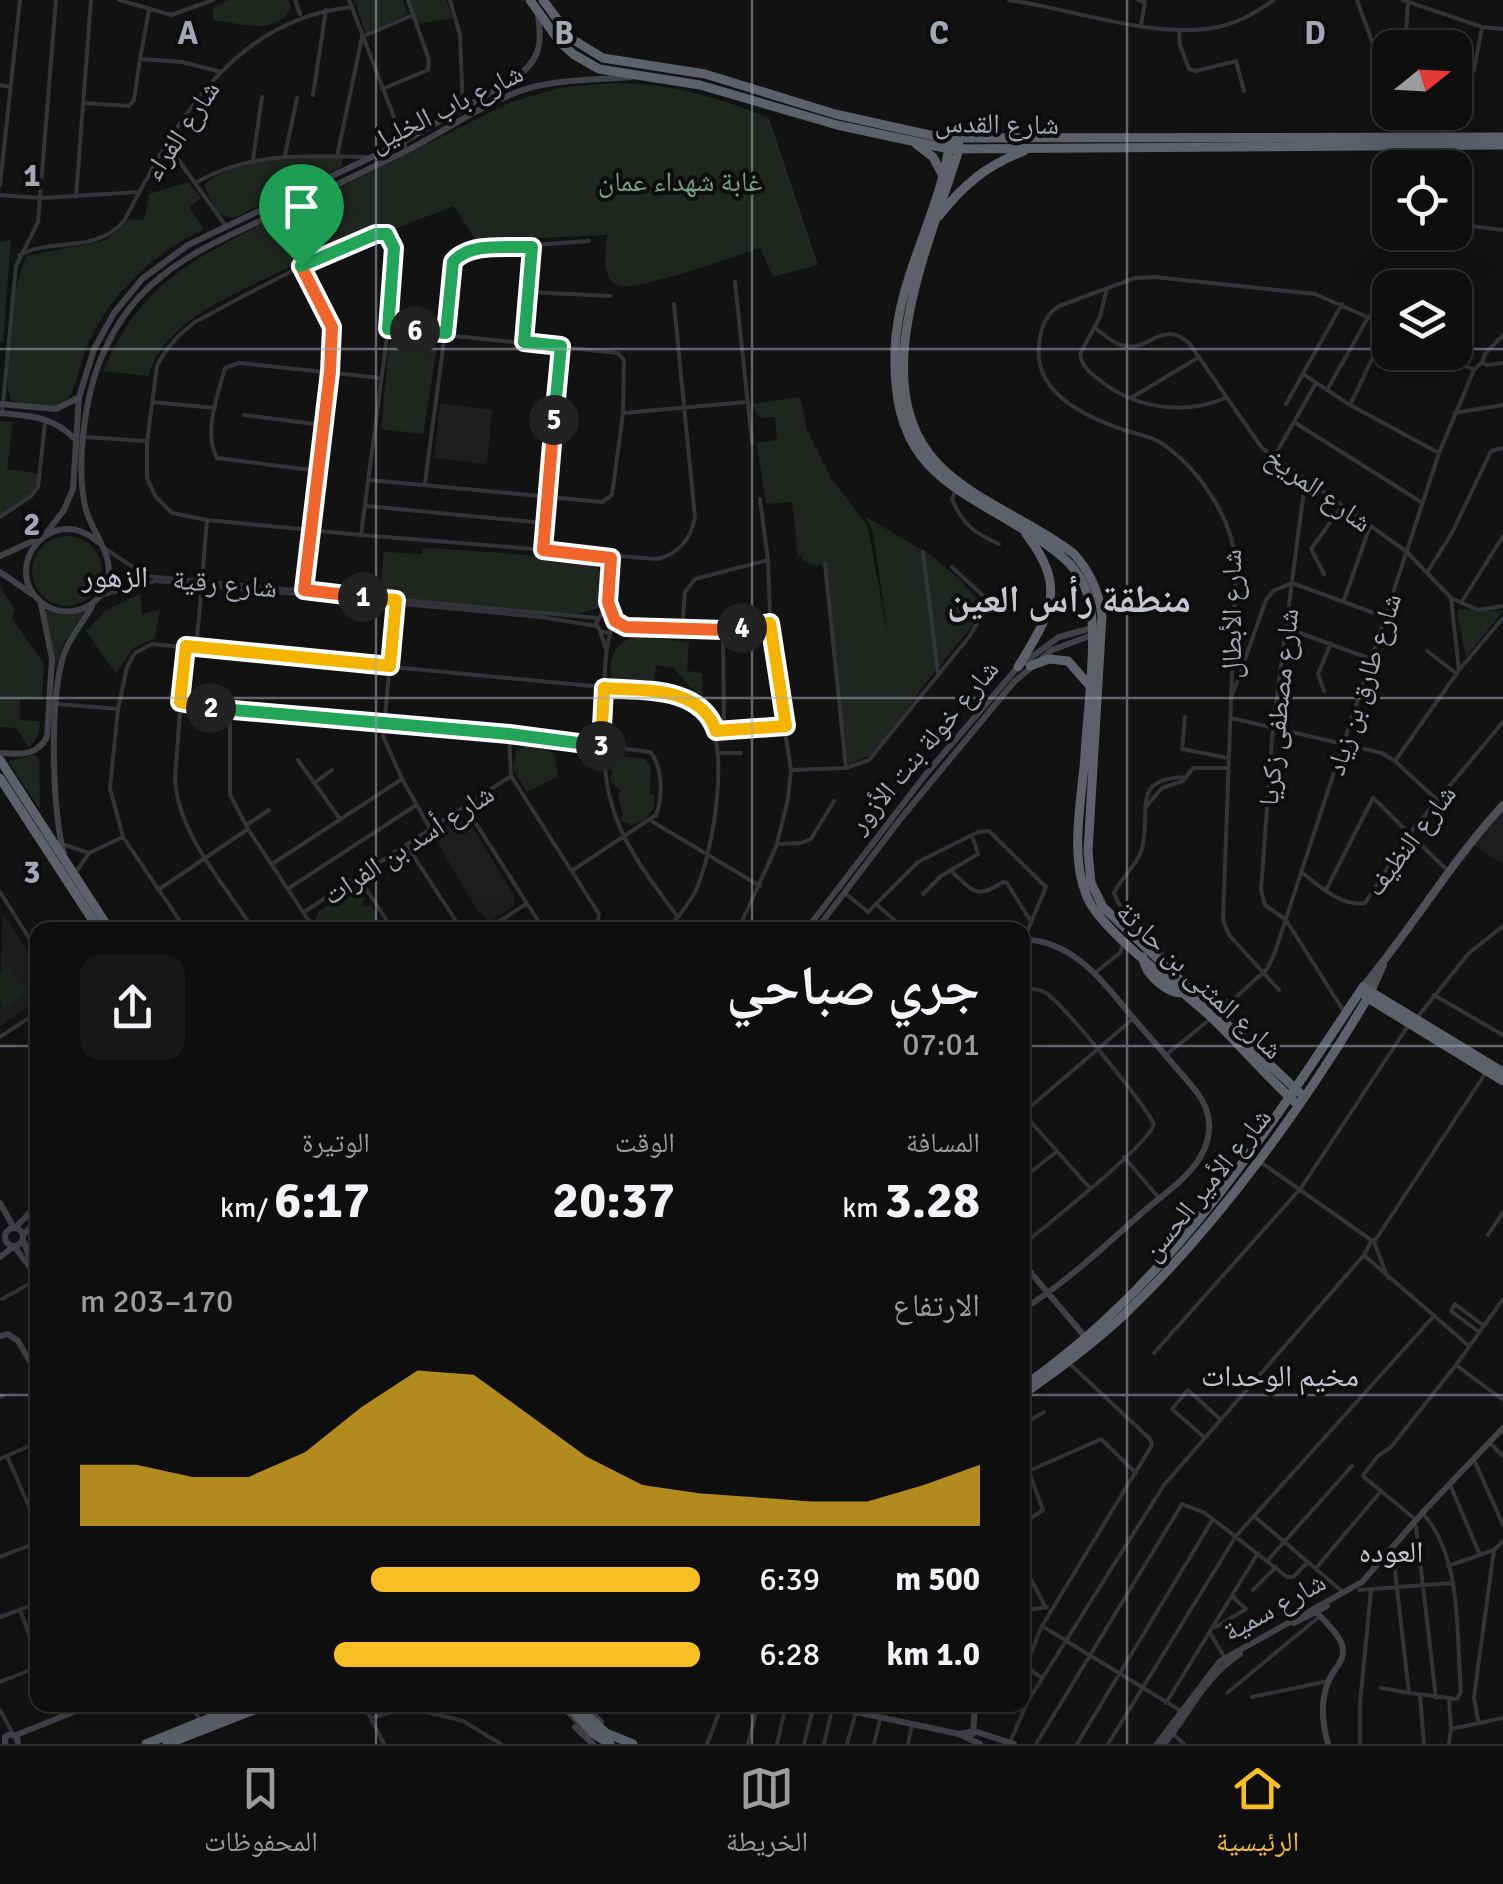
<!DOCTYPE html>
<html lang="ar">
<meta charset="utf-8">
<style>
:root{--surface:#0e0e0e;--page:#171717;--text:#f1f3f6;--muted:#9b9c9e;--line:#2e2e2e;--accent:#f8bf25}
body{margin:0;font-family:Signika,"Noto Naskh Arabic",sans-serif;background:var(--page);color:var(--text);direction:rtl;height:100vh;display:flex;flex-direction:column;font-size:38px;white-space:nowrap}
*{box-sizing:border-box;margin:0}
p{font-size:32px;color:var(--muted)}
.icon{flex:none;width:55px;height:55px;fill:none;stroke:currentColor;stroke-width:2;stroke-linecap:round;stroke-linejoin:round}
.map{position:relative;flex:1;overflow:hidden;direction:ltr}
.drawer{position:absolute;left:30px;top:922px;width:1000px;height:790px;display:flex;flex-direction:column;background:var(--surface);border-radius:20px;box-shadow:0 10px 40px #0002,0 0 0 2px var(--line);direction:rtl}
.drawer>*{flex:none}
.needle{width:65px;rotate:72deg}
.fabs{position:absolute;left:1372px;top:30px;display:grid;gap:20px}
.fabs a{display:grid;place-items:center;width:100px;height:100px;border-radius:20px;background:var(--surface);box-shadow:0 10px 40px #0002,0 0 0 2px var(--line);font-size:50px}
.pin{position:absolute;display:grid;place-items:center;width:85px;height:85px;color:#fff;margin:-102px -42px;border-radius:50% 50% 50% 0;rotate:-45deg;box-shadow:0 0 10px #0007}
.pin .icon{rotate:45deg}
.km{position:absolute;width:50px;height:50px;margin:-25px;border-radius:50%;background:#222;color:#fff;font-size:28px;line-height:50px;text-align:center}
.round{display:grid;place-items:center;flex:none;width:105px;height:105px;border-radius:20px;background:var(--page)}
.head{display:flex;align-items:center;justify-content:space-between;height:170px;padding:0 50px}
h1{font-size:55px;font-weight:800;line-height:75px}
.stats{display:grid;grid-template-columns:repeat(3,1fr);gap:15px;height:170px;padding:10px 50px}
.stats div{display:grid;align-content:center}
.stats b{font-size:50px;font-weight:800}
.stats small{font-size:28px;font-weight:400}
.stats p{font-size:28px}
.chart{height:280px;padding:20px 50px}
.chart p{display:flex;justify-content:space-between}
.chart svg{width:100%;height:180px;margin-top:10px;fill:var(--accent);opacity:.7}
ul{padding:0 50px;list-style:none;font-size:32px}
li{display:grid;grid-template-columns:160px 120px 1fr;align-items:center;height:75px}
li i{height:25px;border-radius:12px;background:var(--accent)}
.tabs{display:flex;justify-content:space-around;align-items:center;height:140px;border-top:2px solid var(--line);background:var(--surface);font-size:28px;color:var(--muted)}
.tabs a{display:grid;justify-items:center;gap:5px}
.tabs .selected{color:var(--accent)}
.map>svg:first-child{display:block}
.built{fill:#1e1e20}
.green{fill:#1e261f}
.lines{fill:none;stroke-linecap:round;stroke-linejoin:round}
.street{stroke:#333338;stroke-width:4}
.secondary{stroke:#404248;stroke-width:6}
.primary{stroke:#4e5058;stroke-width:8}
.highway{stroke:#5e616a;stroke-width:9}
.split-1-casing{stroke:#fff;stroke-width:20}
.split-2-casing{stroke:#fff;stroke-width:20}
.split-3-casing{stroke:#fff;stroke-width:20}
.split-4-casing{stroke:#fff;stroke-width:20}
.split-5-casing{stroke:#fff;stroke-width:20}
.split-6-casing{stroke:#fff;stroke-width:20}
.split-7-casing{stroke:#fff;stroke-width:20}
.split-1{stroke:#f0652b;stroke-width:12}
.split-2{stroke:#f5b400;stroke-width:12}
.split-3{stroke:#22a559;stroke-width:12}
.split-4{stroke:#f5b400;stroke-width:12}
.split-5{stroke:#f0652b;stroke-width:12}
.split-6{stroke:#22a559;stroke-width:12}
.split-7{stroke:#22a559;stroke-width:12}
.grid{fill:none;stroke:#a2a7b4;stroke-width:2.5;stroke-opacity:0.55}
.labels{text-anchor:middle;stroke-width:8;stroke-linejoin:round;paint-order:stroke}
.street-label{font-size:28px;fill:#a2a7b4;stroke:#0d0d0e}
.park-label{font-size:28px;fill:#78a07e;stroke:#0d0d0e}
.neighbourhood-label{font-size:30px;fill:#c4c6d0;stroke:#0d0d0e}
.district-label{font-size:38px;font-weight:bold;fill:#c4c6d0;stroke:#0d0d0e}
.grid-label{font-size:32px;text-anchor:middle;font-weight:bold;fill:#a2a7b4;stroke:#0d0d0e;stroke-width:8;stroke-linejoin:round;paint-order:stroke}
</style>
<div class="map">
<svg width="1503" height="1744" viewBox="0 0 1503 1744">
<rect width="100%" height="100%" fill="#121213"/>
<path class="built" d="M440 403 492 410 487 464 434 458Z
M1503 808V864L1471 844Z
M457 819 470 823 514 896V906L490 922 477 910 433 835Z
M2 916 8 921 37 964 38 1001 0 1026Z"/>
<path class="green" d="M228 0H289L291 7C279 37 239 23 213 20V7Z
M354 0H403L408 14 366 34Z
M408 0H446L454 18 417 24Z
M598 84C660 80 712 95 769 118L818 265 773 277 760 248C738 255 631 294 617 285 600 275 606 250 607 235L476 241 454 206 327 255 309 257C302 247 294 221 297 209L511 102 559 88Z
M343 157 342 167 233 218 218 214 204 185C238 155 300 159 343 157Z
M188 182 201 198 189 207 204 229C150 255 106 297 84 354 78 369 77 393 63 403 51 411 23 406 11 400 0 380 14 276 27 256L106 240 130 219 144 220 149 194Z
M275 219 286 226 298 254 293 265C241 292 167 316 148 376L103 371C130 308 166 274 226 243 242 234 258 224 275 219Z
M11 240 3 342H0V242Z
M396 337 424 338 437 348 423 434 381 429 389 344Z
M800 397 807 430 831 478 868 527 888 636 873 532 865 516 935 558 961 581 977 599 980 608 974 624 920 690 896 727 871 755 848 765 825 564 814 566 801 558 805 554 798 557 792 502 766 504 757 443 777 440 775 417 760 418 751 404Z
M0 421 13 422 7 469 40 474 32 497 0 515Z
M32 571a35 35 0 1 1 70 0a35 35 0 1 1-70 0Z
M423 548C453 550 580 555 598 569 609 578 603 595 601 607L577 615 380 597 384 552 422 554Z
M0 586 15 610 12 618 44 664 42 700 20 699V720L39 721C42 731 37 740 29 747L16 728 0 727Z
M140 594 142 614 160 610 155 638 133 648 116 674 86 631 106 610Z
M86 609 62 646 56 669 44 610 68 615Z
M1459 609 1503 611 1466 657 1457 614Z
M637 636 689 642 687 671 702 673 703 700 673 668 656 665 654 688 612 686C608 661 610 644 637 636Z
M528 744 544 747 555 756 558 776 527 792 513 769 516 751Z
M35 755 39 759 40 810 8 761Z
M617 756 645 759 651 767 650 794 654 795V808L643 821 632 825 620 820 623 817 618 794 621 791 611 782 612 763Z
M354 890 365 899 362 904 367 907 371 904 384 930H321L315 921 319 911Z
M9 966 27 993 5 1008 0 1000V972Z"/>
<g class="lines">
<path class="street" d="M119 0 171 15 213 0
M295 0 300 14
M349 0 407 151
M450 0 460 35 463 109
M1009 0C1074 9 1162 43 1226 25 1244 20 1259 10 1274 0
M1138 0 1145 2 1141 25
M1357 0 1375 50
M1403 0 1482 27 1503 29
M1179 30 1180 45 1189 69 1196 71 1236 61 1244 91
M1405 48 1408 2
M140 59 149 10
M1474 71 1482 27
M0 85 10 87
M382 89 428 70 429 60 408 0
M313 95 326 10
M83 103 129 106 134 100 140 59 182 62 221 72
M1455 109 1469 110
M167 144 225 225
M285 155 297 98
M337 157 362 37 413 15
M253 159 262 97
M197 182C253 151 306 156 366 157
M0 185 20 0
M0 195 41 198 139 192
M76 197 91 0
M285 209 302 249 304 273 332 327 330 372 304 590
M1455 224 1503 230
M19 255C55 237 95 254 124 221 175 124 231 19 352 7
M735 282 752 443
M1107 288 1100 317 1080 354C1082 366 1088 371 1098 379 1133 408 1184 416 1225 398
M528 292 610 296
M1455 318 1468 291
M1094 327C1102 333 1111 342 1121 345 1149 354 1161 318 1189 343L1262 448 1407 552 1451 598 1459 670
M1503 335 1485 354 1482 362 1487 365 1503 363
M524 342 532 247
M1439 352 1474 370
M1303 374 1350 405 1439 453
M1327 390 1369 316
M1131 398 1199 357
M152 402 215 408
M1286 404 1342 304
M1350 405 1388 326
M623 413 747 402
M1454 413 1503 405
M2 414 16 266 38 222 56 0
M244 415 322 425
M1294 422 1421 502
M85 437 145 441
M1274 457 1316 383
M319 471 217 458C203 433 218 394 225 368L239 363 381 378
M370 480 602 502 612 495 623 413 624 360 618 353 388 329
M1305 482 1273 727 1261 890 1265 905 1286 920 1343 1010
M425 483 455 258 470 250 589 241
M956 489 952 499C963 525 974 533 999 544
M366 506 545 523
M0 517 31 496 38 487 45 423
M361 535 388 329 394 248 390 238C366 226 226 306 195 322 180 334 166 347 157 366L147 442V478L156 497 172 513 207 520 361 535 657 559C678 554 691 539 695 517L674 304
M103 547 146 576 597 618
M543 549 561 347
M923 552 938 673
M825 564 846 768
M1428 571 1452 533 1491 451 1503 448
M1324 574 1311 549 1342 506
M202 580 207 520
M100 596 155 581 541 617 596 626
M1451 598 1478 610 1503 606
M1344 600 1370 526
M396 602 383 736 402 779 431 830
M1461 603 1503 536
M602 614 611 616 614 627 608 633 600 631 596 623 608 602
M611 616 608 602 611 558
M1286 628 1371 659
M613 629 626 627 723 630 770 623
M682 629 685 592 695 579 768 560
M723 630 724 730
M600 631 606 649
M611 631C604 654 605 677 604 701 599 804 616 836 678 917
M185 647 175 778C177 833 225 885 254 930
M196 648 202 585
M1427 651 1457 674
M1324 691 1318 674 1331 643
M1233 693 1266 600 1273 591 1292 583 1385 617
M180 702 230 711 509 734 650 752C663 766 663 798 656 815L573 870
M58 704 118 709
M230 711V795L248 829 315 930
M1185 717 1182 749 1228 758
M1231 718 1382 753 1395 761 1437 800
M721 731 786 726
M509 734 511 776 599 914 596 930
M717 753H741
M298 760 340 819
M1395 761 1459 670 1503 618
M791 770 846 768 869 760 969 637 990 602 952 567
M314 783 332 770
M466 808 544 930
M1145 808 1162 788 1183 781 1193 768H1227
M653 822 760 886
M248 824 269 810
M780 844 801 843 811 839 834 801
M65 845 89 853
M407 846 462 930
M272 864 402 779
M950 870C973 890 975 901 1003 882L1007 883 1030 920
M76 872 89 853 123 837
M1301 872C1320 886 1341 907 1365 903L1410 833 1503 722
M359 878 393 930
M289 888 415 806
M158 890 248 829
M1326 890 1373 798 1448 871
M0 892 38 952
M846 894 868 912 918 862 978 832 989 831 1046 887 1024 939
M923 894 941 876 978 854 972 835
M876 904 906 930
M304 912 511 776
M186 930 123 837 110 788 118 709 127 667 135 653 152 644 655 692C670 695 687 695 699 705 735 733 713 855 695 892 688 906 677 918 667 930
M486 930 526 904
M738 930 776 847 788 799 791 770 771 642 768 560 760 499
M1163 959C1161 930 1121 920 1114 893 1122 876 1140 863 1143 844 1150 806 1132 778 1187 777
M1096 972 1120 953 1123 945
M1022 990C1031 989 1038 988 1046 993 1065 1006 1143 1102 1154 1124 1147 1147 1047 1224 1022 1246
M1279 990 1229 935 1223 920 1236 564C1233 521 1202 473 1167 447 1155 437 1139 435 1124 430 1086 417 1033 393 1039 345 1041 328 1044 316 1059 306L1135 278 1155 277 1315 294 1390 327
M1434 995 1503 1035
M1211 1006 1230 1000
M1217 1014 1267 969 1274 955 1439 453 1474 370 1482 362
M1416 1019 1469 953 1503 926
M0 1037 38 1012
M1166 1055 1209 1020
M1022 1112 1089 1187
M1022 1114 1134 1018
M1124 1157 1159 1198
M1259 1161 1374 1242 1388 1278
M1022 1179 1056 1152
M1488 1235 1503 1212
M1374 1242 1487 1071
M1364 1255 1469 1346
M2 1299 38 1279
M1503 1299 1456 1365 1503 1400
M1479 1332 1451 1311 1455 1304 1484 1326
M1154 1353 1301 1188 1408 1026
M0 1397 3 1396
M1022 1425 1044 1412
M1204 1437 1172 1409 1188 1390 1220 1419
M1492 1445 1503 1456
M7 1456 38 1527
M0 1459 38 1442
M1475 1462 1503 1525
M1022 1474 1101 1439 1136 1473
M1363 1475 1378 1456 1391 1447 1456 1365
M1364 1477 1415 1519
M1451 1487 1480 1555
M1254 1516 1344 1593
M1022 1524 1043 1510 1029 1472
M1416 1526 1436 1698
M1393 1553 1409 1693 1457 1699 1461 1692C1456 1637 1463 1561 1425 1516
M0 1557 38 1542
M1268 1560 1352 1466
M1448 1566 1494 1550
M1317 1567 1381 1491
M1025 1568 1046 1608
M1253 1590 1276 1567
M1359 1590 1452 1583
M20 1610 38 1659
M1022 1611 1047 1607
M0 1617 38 1603
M1042 1626 1181 1711
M1216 1627 1246 1609 1232 1596
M1210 1633 1225 1658
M1022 1664 1042 1678
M1026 1665 1042 1626 1152 1445 1150 1439 1070 1364
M0 1682 38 1667
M1381 1688 1409 1693
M1227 1693 1320 1616
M1420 1695 1424 1744
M1252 1697 1328 1681
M1449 1700 1451 1729
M1166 1703 1258 1553
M191 1705 201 1722
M364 1705 384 1744
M410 1708 463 1721 501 1744
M0 1710 13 1734
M371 1718 417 1705
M1478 1721 1474 1697 1494 1550 1503 1541
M1173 1734 1184 1744
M1010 1742 1028 1701 1164 1485 1364 1255 1372 1240
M707 1744 722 1705
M748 1744 758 1705
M777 1744 786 1705
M804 1744 814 1705
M824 1744 832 1710
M847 1744 856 1712
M874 1744 880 1720
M908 1744 912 1724
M1036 1744 1182 1504 1205 1513 1287 1577H1293L1308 1562
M1077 1744 1213 1519
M1108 1744 1236 1536 1433 1317
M1360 1744V1703L1371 1590
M1449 1744 1451 1729 1503 1718"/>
<path class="secondary" d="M0 404 56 409 78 398
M0 413C29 416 52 416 74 438
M47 532 64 510 73 489 79 397 94 349 114 313 142 279 188 245 403 142 511 81C539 62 543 47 538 15
M98 542C51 501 0 568 41 602 66 623 106 607 109 574 110 551 92 531 86 510 75 468 85 393 103 354 116 324 136 296 162 276 194 250 231 235 268 217 313 196 359 174 404 152 442 133 493 97 533 87 564 79 599 80 631 77
M0 556 35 540
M0 572 32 594
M0 753C20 754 36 757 47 737L52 659 41 604
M64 855C52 807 49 700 64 654 70 636 83 623 92 606
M806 930 926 774 1018 667 1059 637 1092 628
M816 930 902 817 1014 682 1052 650 1095 634
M1022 939C1075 941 1103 982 1134 1019 1155 1043 1176 1067 1196 1091 1210 1109 1213 1129 1204 1150 1193 1175 1164 1194 1144 1211 1105 1246 1067 1282 1022 1310
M0 1203 14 1228
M15 1228 38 1204
M5 1237a9 9 0 1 1 18 0a9 9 0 1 1-18 0Z
M23 1235 38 1220
M23 1240 37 1276
M14 1246 34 1273
M0 1257 14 1246
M1022 1262 1086 1338
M0 1336 8 1334 18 1341 38 1375
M1315 1610C1323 1620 1336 1631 1341 1642 1348 1658 1335 1667 1329 1680 1320 1700 1322 1723 1328 1744
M1294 1623 1327 1606
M561 1705 590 1734
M584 1705 601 1722
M823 1705 959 1734 980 1744
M575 1727 593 1744
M960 1734 974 1731 1014 1744
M973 1734 975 1705
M16 1735 91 1705
M5 1744V1737L11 1734 17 1737 18 1744
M1157 1744 1220 1661 1362 1582 1424 1511 1503 1428
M1164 1744C1190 1713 1204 1677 1240 1654"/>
<path class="primary" d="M1363 987C1412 928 1451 862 1503 805
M1371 992 1383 965"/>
<path class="highway" d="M530 0 559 41 573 54 599 69 700 85 837 125 949 149 1503 145
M543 0 572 39 603 58 705 74 835 114 943 138 1503 137
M950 139C942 212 897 276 895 351 892 473 952 483 1040 540 1062 555 1080 569 1088 596 1099 630 1087 716 1085 755 1082 799 1069 855 1087 897 1101 931 1182 990 1212 1018 1241 1046 1267 1077 1297 1104
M958 139 959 149C933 237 861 385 938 464 973 501 1032 521 1073 553 1090 571 1099 592 1102 616L1088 851 1091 883 1103 907 1303 1096
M916 144 933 157 943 176
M939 216C964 184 986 166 1024 151
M1030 666 1049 659 1068 661 1089 685
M1018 667C1049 615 1069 589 1026 534
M0 760 110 930
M0 778 99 930
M1143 957C1144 974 1167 994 1184 993
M1366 997 1503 1081
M1022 1387C1170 1285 1265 1134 1363 987L1503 1072
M1022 1395C1058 1370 1093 1344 1125 1314 1217 1226 1307 1102 1371 992
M568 1705 594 1734 610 1744
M576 1705 606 1733 633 1744
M146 1744 242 1705
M167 1744 267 1705"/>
</g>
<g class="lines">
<g class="split-1-casing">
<path id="split-1" d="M301 266 332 327 330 372 304 590 363 597"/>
</g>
<g class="split-2-casing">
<path id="split-2" d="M211 708 180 702 186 646 390 666 396 600 363 597"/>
</g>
<g class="split-3-casing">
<path id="split-3" d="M211 708 509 734 601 746"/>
</g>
<g class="split-4-casing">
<path id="split-4" d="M601 746 604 688C644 691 701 686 716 731L786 726 770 623 742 628"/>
</g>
<g class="split-5-casing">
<path id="split-5" d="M554 420 543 550 611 558 608 602 615 621 626 627 724 630 742 628"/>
</g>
<g class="split-6-casing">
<path id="split-6" d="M415 331 446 333 453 262C469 242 508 248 532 247L524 342 561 346 554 420"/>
</g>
<g class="split-7-casing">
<path id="split-7" d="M301 266 376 234H387L394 248 388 329 415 331"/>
</g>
<use href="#split-1" class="split-1"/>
<use href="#split-2" class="split-2"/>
<use href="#split-3" class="split-3"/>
<use href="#split-4" class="split-4"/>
<use href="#split-5" class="split-5"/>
<use href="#split-6" class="split-6"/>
<use href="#split-7" class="split-7"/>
</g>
<path class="grid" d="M376 0V930M752 0V930M1127 0V1744M0 349H1390M1455 349H1503M0 698H1503M0 1046H38M1022 1046H1503M0 1395H38M1022 1395H1503M376 1705V1744M752 1705V1744"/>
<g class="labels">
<g class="street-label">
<text transform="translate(446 107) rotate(-26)" y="10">شارع باب الخليل</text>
<text transform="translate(997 123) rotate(1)" y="10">شارع القدس</text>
<text transform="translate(181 130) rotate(-56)" y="10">شارع الفراء</text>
<text transform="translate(1319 489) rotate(36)" y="10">شارع المريخ</text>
<text transform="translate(225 583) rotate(5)" y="10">شارع رقية</text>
<text transform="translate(1231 614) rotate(-90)" y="10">شارع الأبطال</text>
<text transform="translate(1363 684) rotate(-72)" y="10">شارع طارق بن زياد</text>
<text transform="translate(1278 707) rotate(-84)" y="10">شارع مصطفى زكريا</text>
<text transform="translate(923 746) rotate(-50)" y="10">شارع خولة بنت الأزور</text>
<text transform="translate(1410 840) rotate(-53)" y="10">شارع النظيف</text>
<text transform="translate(408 844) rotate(-33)" y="10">شارع أسد بن الفرات</text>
<text transform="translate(1200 980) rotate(43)" y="10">شارع المثنى بن حارثة</text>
<text transform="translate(1206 1184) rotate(-51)" y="10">شارع الأمير الحسن</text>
<text transform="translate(1274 1606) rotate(-29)" y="10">شارع سمية</text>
</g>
<g class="park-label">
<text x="680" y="191">غابة شهداء عمان</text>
</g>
<g class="neighbourhood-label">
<text x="115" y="587">الزهور</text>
<text x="1280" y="1386">مخيم الوحدات</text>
<text x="1391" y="1562">العوده</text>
</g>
<g class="district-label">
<text x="1069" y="612">منطقة رأس العين</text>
</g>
</g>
<g class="grid-label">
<text x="188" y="44">A</text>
<text x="564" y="44">B</text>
<text x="939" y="44">C</text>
<text x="1315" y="44">D</text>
<text x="32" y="186">1</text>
<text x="32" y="535">2</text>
<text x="32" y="883">3</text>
</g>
</svg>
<div class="fabs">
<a><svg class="needle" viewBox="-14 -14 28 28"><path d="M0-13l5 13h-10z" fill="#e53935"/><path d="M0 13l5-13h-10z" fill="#9b9c9e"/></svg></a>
<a><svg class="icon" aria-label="locate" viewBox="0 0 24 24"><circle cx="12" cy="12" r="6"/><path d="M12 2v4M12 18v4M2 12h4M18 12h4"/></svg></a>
<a><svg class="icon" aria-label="layers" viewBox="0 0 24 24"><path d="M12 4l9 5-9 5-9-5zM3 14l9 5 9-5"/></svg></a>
</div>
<div class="pin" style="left:301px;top:266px;background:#1e9e55"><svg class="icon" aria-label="arrive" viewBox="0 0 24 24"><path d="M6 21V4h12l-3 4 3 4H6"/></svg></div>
<b class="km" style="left:363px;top:597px">1</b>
<b class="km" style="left:211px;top:708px">2</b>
<b class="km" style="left:601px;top:746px">3</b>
<b class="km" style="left:742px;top:628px">4</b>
<b class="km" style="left:554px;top:420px">5</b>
<b class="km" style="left:415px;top:331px">6</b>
<section class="drawer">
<div class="head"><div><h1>جري صباحي</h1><p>07:01</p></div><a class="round"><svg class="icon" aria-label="share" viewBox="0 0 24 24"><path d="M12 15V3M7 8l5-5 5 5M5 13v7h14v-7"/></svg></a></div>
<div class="stats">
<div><p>المسافة</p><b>3.28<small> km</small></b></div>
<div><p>الوقت</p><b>20:37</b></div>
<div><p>الوتيرة</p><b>6:17<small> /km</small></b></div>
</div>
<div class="chart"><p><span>الارتفاع</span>170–203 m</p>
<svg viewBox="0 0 160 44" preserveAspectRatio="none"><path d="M0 44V29L10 29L20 32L30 32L40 26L50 15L60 6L70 7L80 17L90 27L100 34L110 36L120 37L130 38L140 38L150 34L160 29V44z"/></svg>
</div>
<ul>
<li><b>500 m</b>6:39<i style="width:53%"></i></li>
<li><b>1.0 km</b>6:28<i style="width:59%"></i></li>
</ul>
</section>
</div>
<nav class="tabs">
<a class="selected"><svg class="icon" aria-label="home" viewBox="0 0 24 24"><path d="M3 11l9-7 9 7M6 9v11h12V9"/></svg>الرئيسية</a>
<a><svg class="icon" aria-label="map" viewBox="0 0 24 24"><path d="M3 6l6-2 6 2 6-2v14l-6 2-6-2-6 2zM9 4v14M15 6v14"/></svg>الخريطة</a>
<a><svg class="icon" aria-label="saved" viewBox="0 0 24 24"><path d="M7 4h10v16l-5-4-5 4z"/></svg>المحفوظات</a>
</nav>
